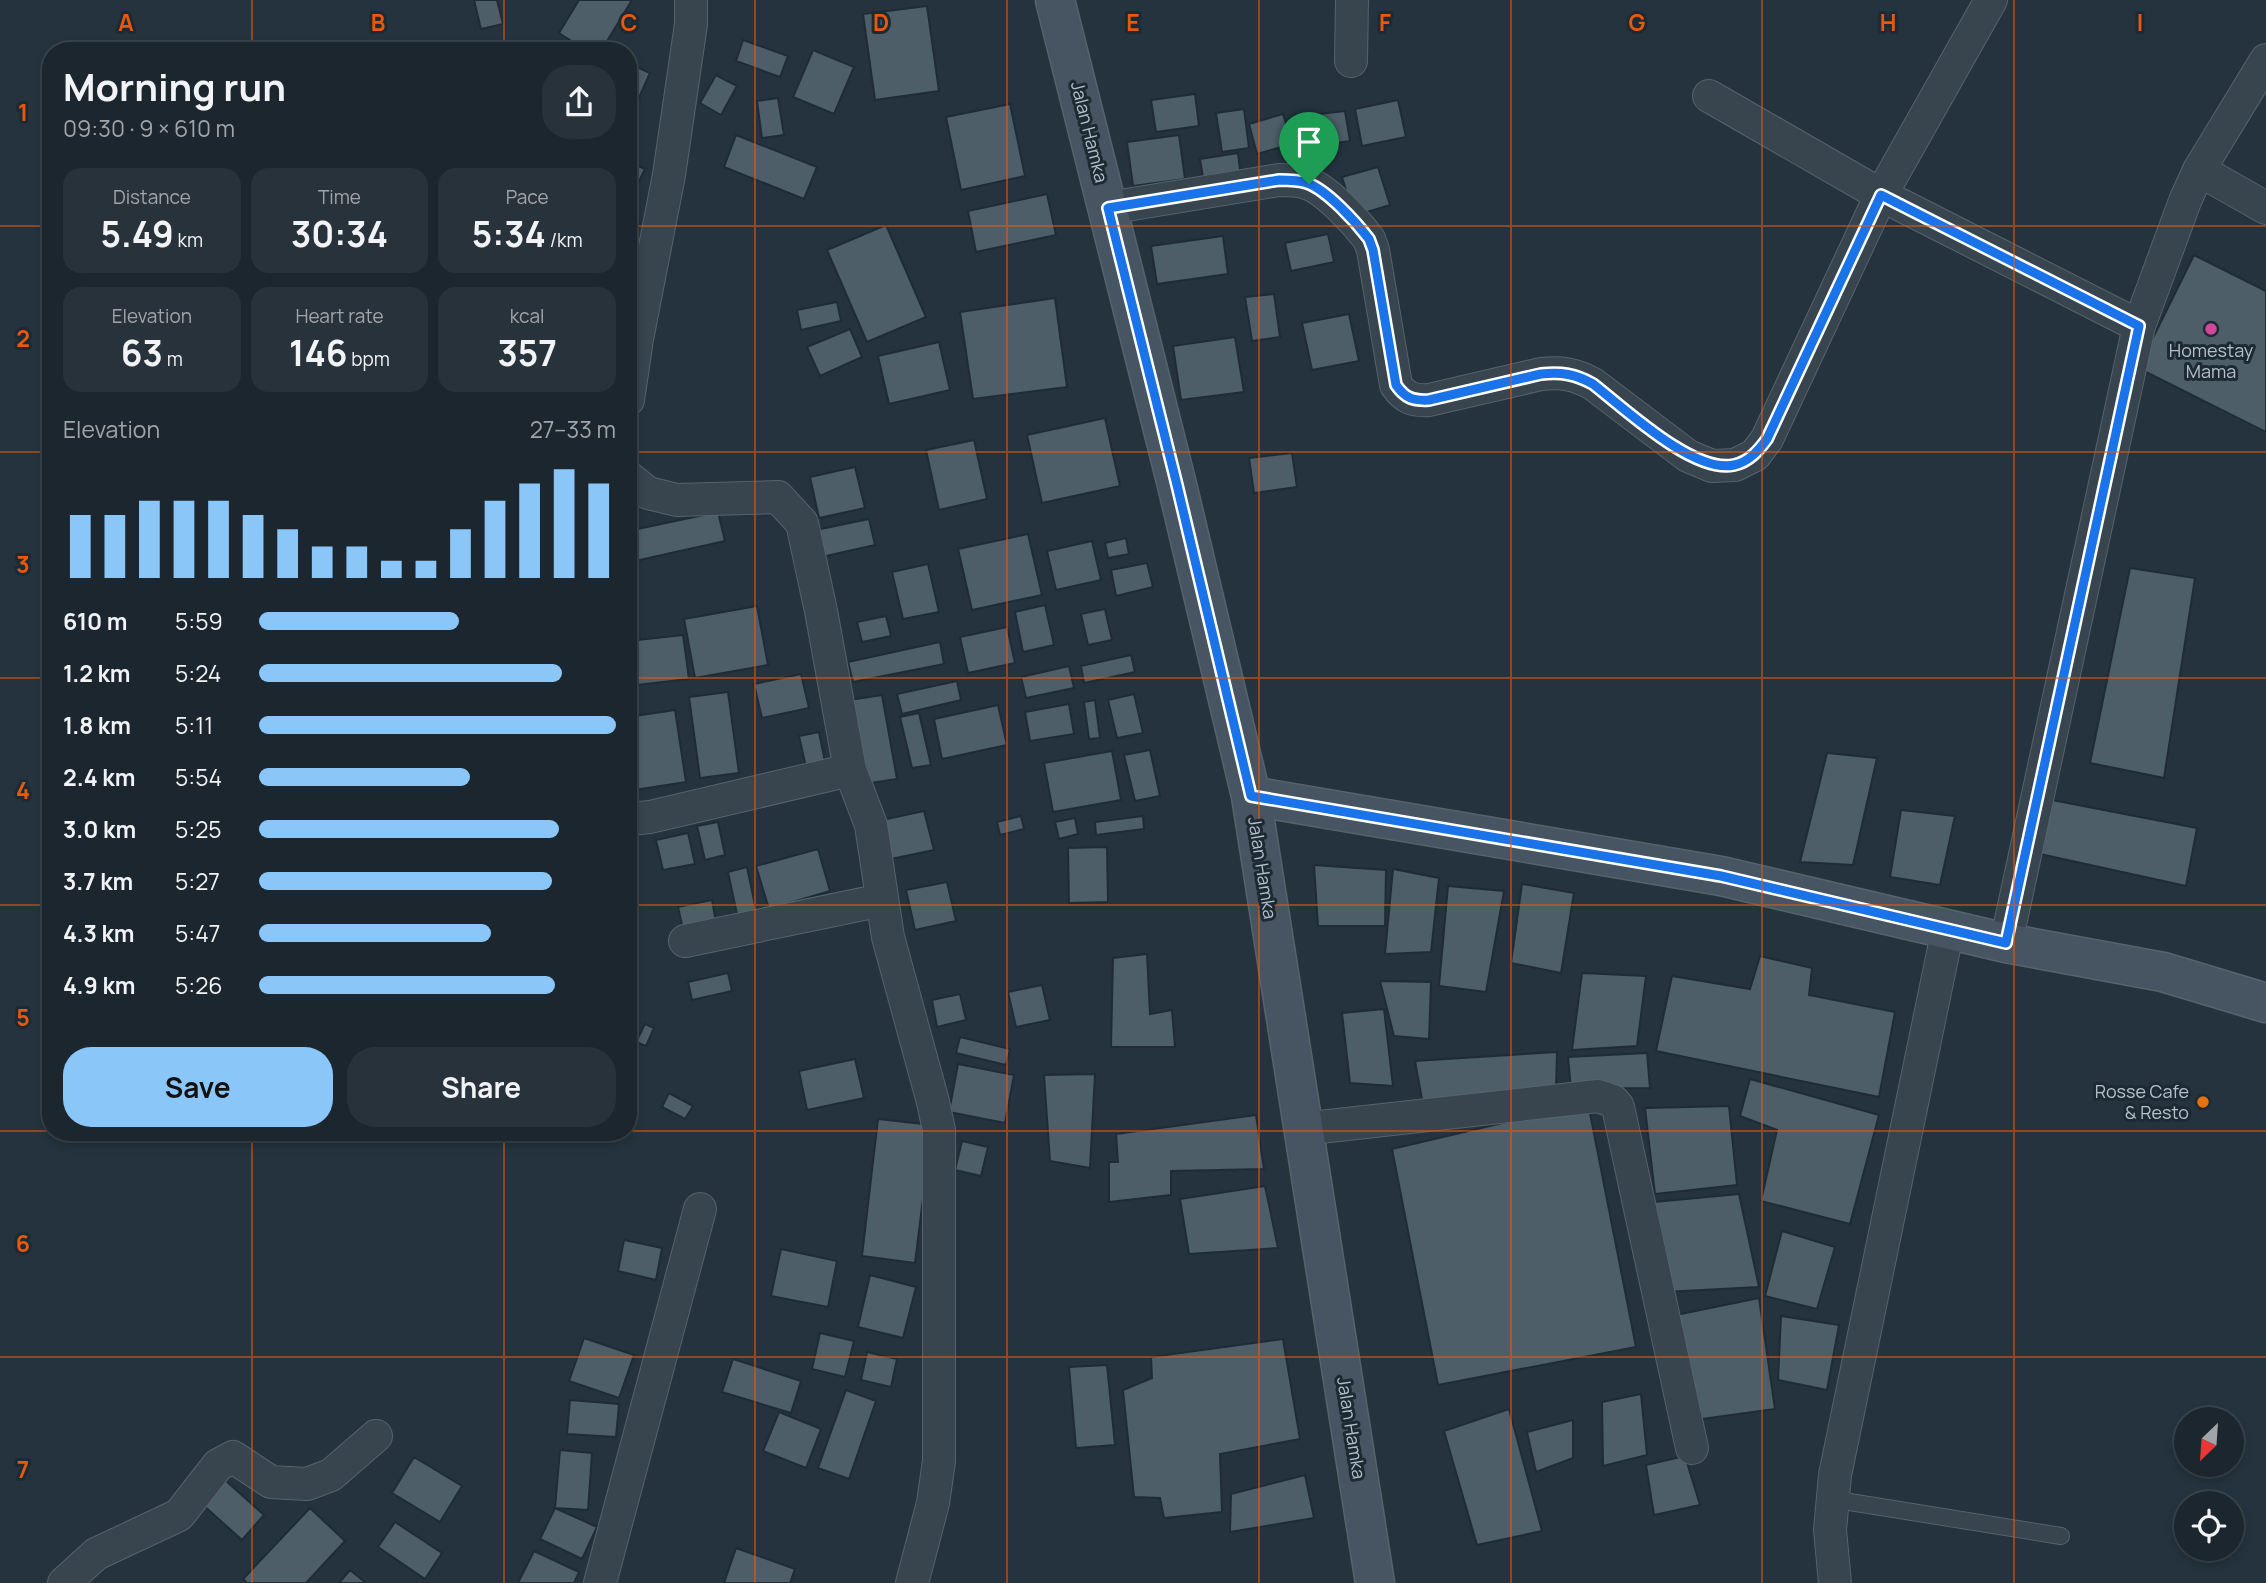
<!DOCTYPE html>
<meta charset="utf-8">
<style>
:root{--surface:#1b262e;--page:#28323a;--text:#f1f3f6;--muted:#a0a5aa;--line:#39434a;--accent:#8ac6f8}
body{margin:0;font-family:Manrope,sans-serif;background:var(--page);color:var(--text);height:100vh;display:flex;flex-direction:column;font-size:26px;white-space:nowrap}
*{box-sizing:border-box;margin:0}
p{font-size:23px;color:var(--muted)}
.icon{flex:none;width:38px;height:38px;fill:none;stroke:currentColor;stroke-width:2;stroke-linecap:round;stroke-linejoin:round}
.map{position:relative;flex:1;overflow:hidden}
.drawer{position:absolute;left:42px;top:42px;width:595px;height:1099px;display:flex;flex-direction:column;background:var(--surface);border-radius:28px;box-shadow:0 4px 10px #0003,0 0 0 2px var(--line)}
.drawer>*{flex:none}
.needle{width:46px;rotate:205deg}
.fabs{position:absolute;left:2174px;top:1407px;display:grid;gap:14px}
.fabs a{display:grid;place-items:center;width:70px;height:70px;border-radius:50%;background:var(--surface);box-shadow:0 4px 10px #0003,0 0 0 2px var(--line);font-size:35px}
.pin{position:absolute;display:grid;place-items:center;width:60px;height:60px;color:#fff;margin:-72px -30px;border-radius:50% 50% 50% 0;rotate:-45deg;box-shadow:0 0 7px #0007}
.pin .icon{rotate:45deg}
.round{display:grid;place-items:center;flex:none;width:74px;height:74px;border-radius:28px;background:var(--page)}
.headline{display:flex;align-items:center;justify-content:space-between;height:119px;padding:0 21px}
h1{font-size:38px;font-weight:700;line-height:52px}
.figures{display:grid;grid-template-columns:repeat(3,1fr);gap:10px;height:119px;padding:7px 21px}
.figures div{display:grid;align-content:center;border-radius:18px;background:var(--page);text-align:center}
.figures b{font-size:35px;font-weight:700}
.figures small{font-size:19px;font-weight:400}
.figures p{font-size:19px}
.chart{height:196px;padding:14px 21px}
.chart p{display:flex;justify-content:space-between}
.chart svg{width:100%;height:126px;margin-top:7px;stroke:var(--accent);stroke-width:6}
.button{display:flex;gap:14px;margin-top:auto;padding:14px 21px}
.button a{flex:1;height:80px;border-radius:28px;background:var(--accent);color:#111;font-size:28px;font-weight:700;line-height:80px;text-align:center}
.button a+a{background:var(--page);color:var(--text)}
ul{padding:0 21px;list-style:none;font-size:23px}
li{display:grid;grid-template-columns:112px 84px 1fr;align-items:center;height:52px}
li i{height:18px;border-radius:9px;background:var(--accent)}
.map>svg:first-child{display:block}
.building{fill:#4d5e69;stroke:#1f2c35;stroke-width:2}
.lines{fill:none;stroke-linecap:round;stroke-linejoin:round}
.lane-casing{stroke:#56636c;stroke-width:18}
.street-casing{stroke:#56636c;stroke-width:34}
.secondary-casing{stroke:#56636c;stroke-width:41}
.lane{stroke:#38454e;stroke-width:16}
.street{stroke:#38454e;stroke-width:32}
.secondary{stroke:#465561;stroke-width:38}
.route-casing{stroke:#fff;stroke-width:14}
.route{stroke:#1a73e8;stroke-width:9}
.grid{fill:none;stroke:#e8590c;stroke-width:2;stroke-opacity:0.55}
.hotel-dot{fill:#d1479c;stroke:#1d2a33;stroke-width:2.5}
.food-dot{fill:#e8710a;stroke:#1d2a33;stroke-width:2.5}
.labels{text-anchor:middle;stroke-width:6;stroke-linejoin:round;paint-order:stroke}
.street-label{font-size:18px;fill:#b4c0c9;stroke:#1d2a33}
.poi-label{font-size:18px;fill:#b4c0c9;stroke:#1d2a33}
.grid-label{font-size:23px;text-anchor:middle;font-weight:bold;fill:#e8590c;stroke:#1d2a33;stroke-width:6;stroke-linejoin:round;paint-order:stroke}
</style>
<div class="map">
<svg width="2266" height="1583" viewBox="0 0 2266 1583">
<rect width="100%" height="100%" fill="#24333e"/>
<path class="building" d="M474 0H497L503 24 481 29Z
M579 0H632L601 51H587L559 33Z
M927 6 939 91 875 100 863 14Z
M743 40 788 56 780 77 736 61Z
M813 50 854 67 834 114 793 97Z
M628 63 650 73 628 122Z
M716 75 737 86 721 115 700 103Z
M1195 94 1199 126 1156 132 1151 100Z
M778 98 784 135 762 138 757 101Z
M1398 100 1406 137 1362 146 1355 109Z
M1010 104 1025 176 961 190 946 117Z
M1244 109 1249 148 1222 152 1216 113Z
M1345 111 1350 141 1324 145 1319 114Z
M1283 114 1292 144 1257 154 1249 124Z
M736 135 817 167 804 199 724 167Z
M1179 135 1185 179 1133 186 1127 142Z
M1238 153 1241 179 1204 184 1200 159Z
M628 161 645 169 632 196 628 194Z
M1378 167 1390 205 1354 216 1342 177Z
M1047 194 1056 235 976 252 968 211Z
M628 218 640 223 633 238 628 236Z
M886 225 926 317 867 342 827 250Z
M1328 234 1334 262 1291 271 1285 243Z
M1223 236 1228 274 1157 284 1151 246Z
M2194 255 2266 291V432L2138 368Z
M1274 294 1280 337 1252 341 1245 297Z
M1055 298 1067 387 973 399 960 312Z
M837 302 841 321 801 330 797 310Z
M1349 314 1359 361 1312 370 1302 323Z
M850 329 862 357 820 376 807 347Z
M1235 337 1244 392 1181 400 1173 346Z
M939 342 950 390 889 404 878 356Z
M1105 418 1120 486 1042 503 1027 435Z
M974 440 987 499 939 510 926 450Z
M1292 453 1297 487 1254 493 1249 458Z
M855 467 865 508 819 518 810 477Z
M718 512 725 541 635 561 628 531Z
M869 519 875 545 817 558 811 531Z
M1028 534 1042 595 972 610 958 549Z
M1126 538 1129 554 1108 558 1105 543Z
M1092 541 1101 580 1056 590 1047 551Z
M1147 563 1153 587 1116 596 1111 570Z
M928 564 939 612 903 619 892 572Z
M2130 568 2195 578 2164 778 2090 763Z
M1045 605 1054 645 1023 652 1015 612Z
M757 606 768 665 695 678 684 619Z
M1105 609 1112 640 1088 645 1081 614Z
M886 616 891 636 862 642 857 622Z
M1007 627 1015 663 968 673 960 637Z
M683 635 689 679 628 686V641Z
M940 642 944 664 853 682 848 662Z
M1131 655 1135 672 1084 683 1081 666Z
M1069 666 1074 688 1026 698 1021 677Z
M801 674 809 708 762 718 754 684Z
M957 681 961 700 902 714 897 694Z
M728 692 739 773 700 778 689 697Z
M1134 694 1143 733 1117 738 1108 700Z
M882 695 897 779 857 785 843 701Z
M1095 700 1100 738 1089 739 1084 702Z
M1069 704 1074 734 1030 741 1025 712Z
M998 705 1007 745 942 759 934 719Z
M675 710 686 782 628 791V717Z
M919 713 931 765 912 768 900 717Z
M819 732 827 772 808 776 799 736Z
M1150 750 1160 796 1135 801 1124 755Z
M1112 751 1121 800 1053 812 1044 763Z
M1827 753 1877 758 1853 865 1800 862Z
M2052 800 2197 828 2186 886 2040 854Z
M1901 810 1955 816 1940 885 1890 877Z
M924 811 934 850 891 859 882 820Z
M1021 816 1024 829 1000 835 997 822Z
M1143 816 1144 829 1096 835 1095 822Z
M1075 818 1078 834 1059 839 1055 822Z
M718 822 725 855 705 860 697 826Z
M688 833 695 864 663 870 656 840Z
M1107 847 1108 902 1069 903 1068 848Z
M818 849 830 891 769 909 756 866Z
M1314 865 1386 870 1385 926H1318Z
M747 867 757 915 738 919 728 872Z
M1393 869 1439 878 1431 952 1385 954Z
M947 882 956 921 915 930 906 890Z
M1522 884 1574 893 1561 973 1511 963Z
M1448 886 1504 891 1486 992 1439 986Z
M712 900 716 922 683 929 678 907Z
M1147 954 1150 1014 1172 1010 1175 1047H1111L1113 958Z
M1760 956 1812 968 1809 995 1895 1012 1879 1097 1656 1051 1672 976 1750 989Z
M728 973 732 991 692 1000 688 982Z
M1582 973 1646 976 1637 1046 1572 1050Z
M1380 981 1431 982 1429 1039 1394 1036Z
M1042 985 1050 1020 1016 1027 1008 992Z
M960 994 966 1020 937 1027 932 1000Z
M1384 1009 1393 1086 1350 1083 1342 1013Z
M645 1024 654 1028 646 1046 636 1042Z
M960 1037 1010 1049 1006 1065 956 1053Z
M1557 1052 1556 1090 1423 1105 1415 1061Z
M1647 1053 1650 1088 1571 1089 1568 1057Z
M855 1059 864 1098 807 1110 799 1071Z
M958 1064 1014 1075 1005 1123 949 1112Z
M1095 1074 1090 1168 1050 1161 1044 1075Z
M1750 1079 1879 1115 1850 1224 1761 1201 1777 1130 1740 1116Z
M669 1093 693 1106 685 1119 662 1107Z
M1588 1103 1636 1347 1438 1385 1392 1149Z
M1729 1106 1737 1185 1655 1194 1645 1108Z
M1256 1115 1264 1169 1171 1171V1195L1109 1202V1162H1118L1116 1134Z
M878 1119 932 1125 915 1263 862 1256Z
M962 1141 988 1147 981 1176 955 1170Z
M1265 1186 1278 1248 1189 1254 1180 1199Z
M1739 1194 1759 1287 1664 1292 1654 1202Z
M1782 1231 1835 1247 1817 1309 1765 1296Z
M624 1240 662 1248 656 1280 618 1271Z
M781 1249 837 1261 828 1307 771 1296Z
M870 1275 916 1287 903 1338 858 1327Z
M1759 1298 1775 1409 1702 1419 1671 1316Z
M1781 1316 1839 1325 1827 1390 1778 1380Z
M820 1333 854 1341 845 1377 812 1369Z
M584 1338 634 1355 619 1398 569 1381Z
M1283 1339 1300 1439 1220 1454 1222 1512 1164 1518 1160 1498 1134 1497 1123 1390 1152 1378 1151 1357Z
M867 1352 897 1359 891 1387 861 1380Z
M733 1359 801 1381 791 1413 722 1392Z
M1107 1365 1115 1445 1076 1448 1069 1367Z
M846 1390 876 1401 849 1479 818 1468Z
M1641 1394 1647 1455 1603 1466 1602 1402Z
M570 1400 619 1404 616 1437 567 1434Z
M1509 1409 1542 1531 1477 1545 1444 1431Z
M779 1412 821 1429 806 1468 763 1451Z
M1573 1420V1458L1536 1472 1527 1432Z
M560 1450 592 1453 588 1510 555 1508Z
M1685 1456 1700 1505 1654 1515 1646 1465Z
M414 1457 462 1486 440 1522 392 1493Z
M1305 1475 1314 1518 1230 1532 1231 1494Z
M225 1480 264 1515 242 1540 203 1505Z
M310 1508 345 1541 306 1583H247L243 1579Z
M555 1508 597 1527 582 1559 540 1539Z
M395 1522 442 1553 425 1579 378 1547Z
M736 1548 795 1569 790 1583H724Z
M534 1551 579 1572 574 1583H518Z
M350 1570 366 1583H339Z"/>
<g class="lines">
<g class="lane-casing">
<path id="lane" d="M1831 1499 2061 1536"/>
</g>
<g class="street-casing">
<path id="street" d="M1351 61 1352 0
M1709 96 1881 195 2139 326
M2199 170 2266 208
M1108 208 1279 180C1289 180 1298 180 1307 183 1327 190 1356 222 1369 239L1373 250 1396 385C1405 398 1413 401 1429 400L1541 374C1562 372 1575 374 1593 384L1688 456 1712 466 1735 465 1755 455 1767 439 1881 195 1991 0
M628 400 637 339 669 175 691 24V0
M628 477 648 493 677 500 778 497 802 523 821 611 850 770
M628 819 650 817 850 770 871 825 888 937 933 1102 939 1130V1461L933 1503 912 1583
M685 941 882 900
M2006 943 2139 326 2185 201 2199 170 2266 60
M1302 1129 1598 1096 1613 1101 1618 1107 1692 1448
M64 1583 96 1554 179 1515 218 1465 233 1457 271 1482 307 1484 331 1475 376 1436
M600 1583 700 1209
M1835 1583 1830 1530 1835 1475 1948 929"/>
</g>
<g class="secondary-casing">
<path id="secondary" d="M1055 0 1177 485 1251 796 1375 1583
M1251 796 1721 876 2006 943 2163 972 2266 1003"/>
</g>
<use href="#lane" class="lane"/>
<use href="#street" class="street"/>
<use href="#secondary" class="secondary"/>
</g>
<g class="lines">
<g class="route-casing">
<path id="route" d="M1279 180C1289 180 1298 180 1307 183 1327 190 1356 222 1369 239L1373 250 1396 385C1405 398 1413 401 1429 400L1541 374C1562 372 1575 374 1593 384 1625 409 1694 474 1734 465 1749 462 1759 450 1767 439L1881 195 2139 326 2006 943 1721 876 1251 796 1177 485 1108 208Z"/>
</g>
<use href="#route" class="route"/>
</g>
<path class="grid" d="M252 0V51M504 0V51M755 0V1583M1007 0V1583M1259 0V1583M1511 0V1583M1762 0V1583M2014 0V1583M0 226H51M628 226H2266M0 452H51M628 452H2266M0 678H51M628 678H2266M0 905H51M628 905H2266M0 1131H51M628 1131H2266M252 1132V1583M504 1132V1583M0 1357H2266"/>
<circle class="hotel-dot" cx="2211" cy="329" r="7"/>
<circle class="food-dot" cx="2203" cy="1102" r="7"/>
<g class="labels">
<g class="street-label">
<text transform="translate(1089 132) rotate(76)" y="6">Jalan Hamka</text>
<text transform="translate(1262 868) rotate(81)" y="6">Jalan Hamka</text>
<text transform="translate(1351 1428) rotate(81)" y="6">Jalan Hamka</text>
</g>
<g class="poi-label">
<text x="2211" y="357">Homestay<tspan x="2211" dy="21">Mama</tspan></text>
<text x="2189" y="1098" text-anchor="end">Rosse Cafe<tspan x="2189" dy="21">&amp; Resto</tspan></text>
</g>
</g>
<g class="grid-label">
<text x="126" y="31">A</text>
<text x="378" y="31">B</text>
<text x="629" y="31">C</text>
<text x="881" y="31">D</text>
<text x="1133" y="31">E</text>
<text x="1385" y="31">F</text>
<text x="1637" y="31">G</text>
<text x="1888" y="31">H</text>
<text x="2140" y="31">I</text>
<text x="23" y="121">1</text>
<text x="23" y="347">2</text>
<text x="23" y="573">3</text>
<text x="23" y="799">4</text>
<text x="23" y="1026">5</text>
<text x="23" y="1252">6</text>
<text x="23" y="1478">7</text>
</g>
</svg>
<div class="fabs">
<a><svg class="needle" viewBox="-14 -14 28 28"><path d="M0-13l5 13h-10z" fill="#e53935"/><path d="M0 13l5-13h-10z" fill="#a0a5aa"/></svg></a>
<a><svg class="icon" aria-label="locate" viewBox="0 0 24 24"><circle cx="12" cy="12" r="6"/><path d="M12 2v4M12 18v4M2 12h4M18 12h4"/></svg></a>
</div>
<div class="pin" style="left:1309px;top:184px;background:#1e9e55"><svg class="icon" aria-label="arrive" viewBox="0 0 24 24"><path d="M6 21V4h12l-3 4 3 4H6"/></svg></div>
<section class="drawer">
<div class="headline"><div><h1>Morning run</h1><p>09:30 · 9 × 610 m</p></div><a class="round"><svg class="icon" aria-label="share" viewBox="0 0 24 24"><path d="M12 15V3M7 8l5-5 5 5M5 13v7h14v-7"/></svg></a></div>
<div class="figures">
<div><p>Distance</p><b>5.49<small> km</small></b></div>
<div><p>Time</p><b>30:34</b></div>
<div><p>Pace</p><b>5:34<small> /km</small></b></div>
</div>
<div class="figures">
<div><p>Elevation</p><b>63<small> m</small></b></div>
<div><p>Heart rate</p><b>146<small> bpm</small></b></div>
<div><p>kcal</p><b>357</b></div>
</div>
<div class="chart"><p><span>Elevation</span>27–33 m</p>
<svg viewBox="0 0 160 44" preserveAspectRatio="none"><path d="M5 44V22M15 44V22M25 44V17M35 44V17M45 44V17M55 44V22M65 44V27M75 44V33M85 44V33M95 44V38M105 44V38M115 44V27M125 44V17M135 44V11M145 44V6M155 44V11"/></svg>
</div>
<ul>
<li><b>610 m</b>5:59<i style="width:56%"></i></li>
<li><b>1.2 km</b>5:24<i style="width:85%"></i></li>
<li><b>1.8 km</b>5:11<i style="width:100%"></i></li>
<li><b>2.4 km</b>5:54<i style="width:59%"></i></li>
<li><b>3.0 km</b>5:25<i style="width:84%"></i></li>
<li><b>3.7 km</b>5:27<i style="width:82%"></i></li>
<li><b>4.3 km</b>5:47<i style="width:65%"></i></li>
<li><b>4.9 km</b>5:26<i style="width:83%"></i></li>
</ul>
<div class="button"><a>Save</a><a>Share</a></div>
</section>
</div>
